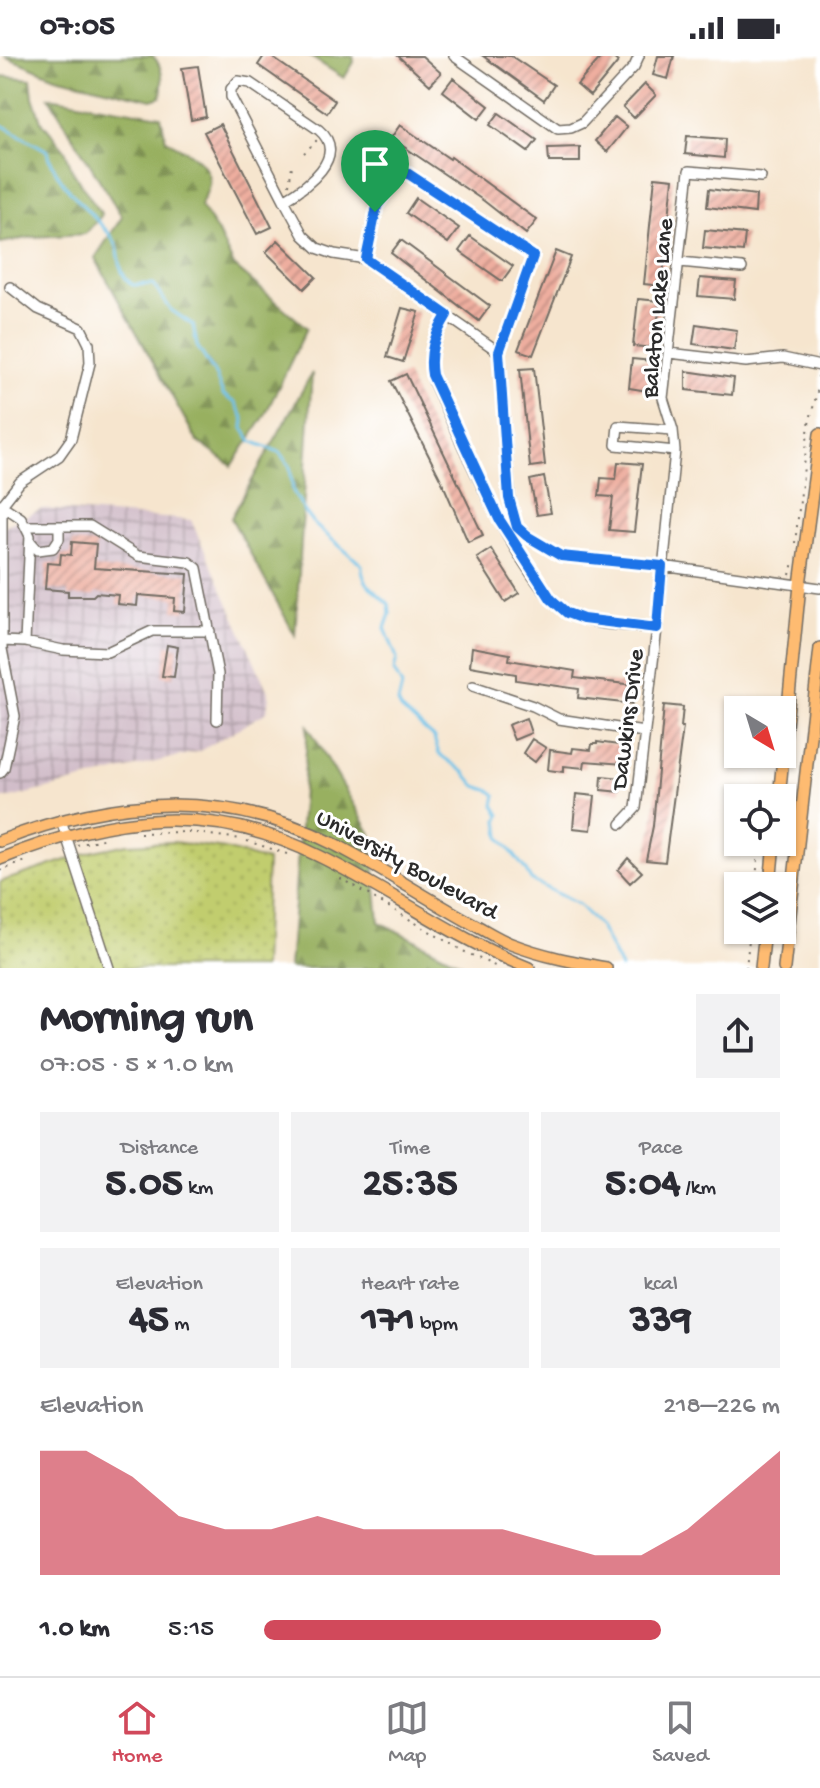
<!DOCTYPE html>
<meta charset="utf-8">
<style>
:root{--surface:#fff;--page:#f2f2f3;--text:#2b2b33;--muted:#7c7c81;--line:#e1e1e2;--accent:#d1495b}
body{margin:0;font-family:"Gochi Hand",sans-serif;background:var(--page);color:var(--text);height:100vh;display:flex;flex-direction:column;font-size:30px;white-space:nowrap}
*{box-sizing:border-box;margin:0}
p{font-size:26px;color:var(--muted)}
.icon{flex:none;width:44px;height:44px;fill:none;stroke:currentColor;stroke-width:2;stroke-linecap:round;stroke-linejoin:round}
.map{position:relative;height:912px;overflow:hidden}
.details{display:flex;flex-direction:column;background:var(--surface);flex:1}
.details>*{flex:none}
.needle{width:52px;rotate:142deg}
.fabs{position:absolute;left:724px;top:640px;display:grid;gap:16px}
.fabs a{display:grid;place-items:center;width:72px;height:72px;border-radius:0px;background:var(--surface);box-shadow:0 2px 6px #0004;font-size:40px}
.pin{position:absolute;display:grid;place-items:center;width:68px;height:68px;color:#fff;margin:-82px -34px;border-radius:50% 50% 50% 0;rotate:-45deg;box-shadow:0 0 8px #0007}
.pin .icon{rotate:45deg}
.round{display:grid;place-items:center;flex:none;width:84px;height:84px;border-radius:0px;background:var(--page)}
.head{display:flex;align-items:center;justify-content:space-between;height:136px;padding:0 40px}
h1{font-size:44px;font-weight:700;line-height:60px}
.figures{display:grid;grid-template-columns:repeat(3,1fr);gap:12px;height:136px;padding:8px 40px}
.figures div{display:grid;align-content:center;border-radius:0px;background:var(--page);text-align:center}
.figures b{font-size:40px;font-weight:700}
.figures small{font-size:22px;font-weight:400}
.figures p{font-size:22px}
.chart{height:224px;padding:16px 40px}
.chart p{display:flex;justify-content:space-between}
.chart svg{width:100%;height:144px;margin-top:8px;fill:var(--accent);opacity:.7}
ul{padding:0 40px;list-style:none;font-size:26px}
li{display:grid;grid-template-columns:128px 96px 1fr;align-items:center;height:60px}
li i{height:20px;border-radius:10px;background:var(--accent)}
.status{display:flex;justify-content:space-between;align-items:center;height:56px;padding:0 40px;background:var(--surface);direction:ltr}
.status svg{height:22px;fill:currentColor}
.dock{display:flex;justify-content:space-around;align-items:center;height:112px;border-top:2px solid var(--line);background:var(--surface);font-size:22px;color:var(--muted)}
.dock a{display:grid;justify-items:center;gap:4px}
.dock .active{color:var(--accent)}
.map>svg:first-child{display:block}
.industrial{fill:url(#industrial-grid)}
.grass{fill:url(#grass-dots);stroke:#767c4c;stroke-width:2}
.forest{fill:url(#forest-firs);stroke:#626e46;stroke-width:2}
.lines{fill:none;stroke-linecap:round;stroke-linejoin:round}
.stream{stroke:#6bc0e7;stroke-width:3}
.building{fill:url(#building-hatch)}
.minor-casing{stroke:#726c64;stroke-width:12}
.major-casing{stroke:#726c64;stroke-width:14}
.path{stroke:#726c64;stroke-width:2;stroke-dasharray:2 6;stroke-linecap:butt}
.minor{stroke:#fff;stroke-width:9}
.major{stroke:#febb71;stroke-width:11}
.route-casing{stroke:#fff;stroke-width:16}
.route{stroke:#1a73e8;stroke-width:10}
.labels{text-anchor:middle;stroke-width:6;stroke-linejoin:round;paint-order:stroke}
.street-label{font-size:24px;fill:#2b2b2b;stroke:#fff}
</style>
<div class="status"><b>07:05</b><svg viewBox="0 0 49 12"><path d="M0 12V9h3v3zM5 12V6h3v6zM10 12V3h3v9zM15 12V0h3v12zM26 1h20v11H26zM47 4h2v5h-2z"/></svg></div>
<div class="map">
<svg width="820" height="912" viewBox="0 0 820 912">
<defs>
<pattern id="industrial-grid" width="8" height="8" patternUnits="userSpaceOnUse" patternTransform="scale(2)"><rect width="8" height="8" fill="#d1bdc9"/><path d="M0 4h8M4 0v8" fill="none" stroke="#aa9aa3"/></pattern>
<pattern id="grass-dots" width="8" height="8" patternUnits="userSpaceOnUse" patternTransform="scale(2)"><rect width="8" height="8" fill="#c1cd6e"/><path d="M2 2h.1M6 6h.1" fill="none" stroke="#a6b05f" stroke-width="1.8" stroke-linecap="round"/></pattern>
<pattern id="forest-firs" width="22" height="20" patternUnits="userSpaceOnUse" patternTransform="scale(2)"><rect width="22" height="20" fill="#98b061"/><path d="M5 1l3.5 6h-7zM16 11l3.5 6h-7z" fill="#7c8f50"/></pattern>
<pattern id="building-hatch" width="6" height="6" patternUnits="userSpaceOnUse" patternTransform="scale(2)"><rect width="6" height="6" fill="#eeae9f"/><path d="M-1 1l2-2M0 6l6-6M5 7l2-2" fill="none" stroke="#c18e82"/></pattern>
</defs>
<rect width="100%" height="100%" fill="#fff"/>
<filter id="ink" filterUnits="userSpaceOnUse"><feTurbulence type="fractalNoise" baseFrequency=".0125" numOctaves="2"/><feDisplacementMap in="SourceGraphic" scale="16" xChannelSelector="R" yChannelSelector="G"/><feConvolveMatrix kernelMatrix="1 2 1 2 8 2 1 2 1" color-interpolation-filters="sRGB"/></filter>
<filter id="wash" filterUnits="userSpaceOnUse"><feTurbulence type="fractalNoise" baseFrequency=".006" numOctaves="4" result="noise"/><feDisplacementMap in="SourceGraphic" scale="32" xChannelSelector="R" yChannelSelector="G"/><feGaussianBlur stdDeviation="1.8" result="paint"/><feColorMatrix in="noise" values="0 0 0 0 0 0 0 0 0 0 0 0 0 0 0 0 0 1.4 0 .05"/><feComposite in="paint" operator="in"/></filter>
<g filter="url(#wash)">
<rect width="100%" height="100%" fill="#f6e5ce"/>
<path class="industrial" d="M42 453 191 464 269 638 267 656 200 695 10 742H0V472Z"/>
<path class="grass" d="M173 786 225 793 267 805 263 912H0V826L94 795 128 788Z"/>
<path class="forest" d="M4 0H153C164 12 163 25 161 41L152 44 56 21Z
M309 0H353L354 6 344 22Z
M0 20 31 23 33 41 41 65 65 94 73 116 102 159 85 178 33 181 0 187Z
M49 41 161 60 166 84C182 92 210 104 209 126 209 134 204 142 200 150L217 175 234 210 307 272 264 361 232 410 197 385 95 202 122 161Z
M312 317 295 579 231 462Z
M308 670 371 778 379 866 470 912H289Z"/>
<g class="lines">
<path class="stream" d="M0 68 48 95C54 127 91 155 111 180 125 197 113 215 133 229L153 228 171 254 193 269 197 290 215 318 223 339 235 347 244 363 243 372 251 385 279 396 290 410 293 435 305 456 315 469 362 509C361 529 376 535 389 548L390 558 385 572 397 602 394 615 402 630 398 647 401 653 434 682 439 698 464 716 476 730 491 735 496 739 494 749 500 759 498 764 500 781 525 813 531 824 579 849 600 871 621 912"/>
</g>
<g id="blocks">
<path class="building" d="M264 0H270L335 45 327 57 258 9Z
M398 0H422L441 17 430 29Z
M483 0H511L554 29 544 44Z
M602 0H611L618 6 590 40 577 29Z
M658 0H674L668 23 653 19Z
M198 10 206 61 191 64 182 12Z
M453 22 489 50 479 63 443 35Z
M645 28 656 39 634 62 623 51Z
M499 57 537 84 528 96 490 69Z
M615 61 627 71 607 96 595 85Z
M220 68 272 171 257 178 204 76Z
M400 69 450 103 451 101 537 164 526 178 484 145 391 82Z
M687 80 725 83 724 102 685 98Z
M580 91V106H549L548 92Z
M655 121 673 123 662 230 644 228Z
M709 133 756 139 755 157 707 151Z
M416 142 459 172 448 187 406 157Z
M705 174 745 178 743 196 703 192Z
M470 180 513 210 502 225 459 195Z
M278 184 316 221 304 233 266 196Z
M401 184 490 250 479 265 391 197Z
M556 195 571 201 533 299 518 294Z
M700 222 736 225 734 243 698 240Z
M638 243 660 245 655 292 633 290Z
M402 252 419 256 403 306 387 301Z
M696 268 737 274 734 294 693 288Z
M632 303 652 305 648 335 629 332Z
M534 312 545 409 530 411 520 313Z
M686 315 734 322 732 339 686 334Z
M406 318 483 479 468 486 443 428 391 325Z
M618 406 642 408 634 476 609 474 613 441 599 440 601 422 616 423Z
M544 421 551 457 537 459 530 424Z
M72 486 96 488 94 512 188 518 185 556 174 555 175 542 138 539 137 550 117 548 118 539 96 537 93 540H68V535L45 533 47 507 60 508 61 498 71 499Z
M491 493 519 537 505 546 477 502Z
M167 589 178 591 174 621 162 620Z
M472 591 510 598 509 604 575 615 574 622 634 629 632 648 578 642 579 633 516 624V618L470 610Z
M664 649 683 651 681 671H683L665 806 646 804 653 770Z
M526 662 531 677 514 684 508 669Z
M532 683 546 692 535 706 523 697Z
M597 686 626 690 624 708 585 705 584 712 564 710V716L548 714 550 694 572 697 573 692 591 694 592 688H597Z
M602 720 621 722 620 736 601 734Z
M576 738 595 740 591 774 573 772Z
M628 802 642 816 630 827 618 814Z"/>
</g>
</g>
<g filter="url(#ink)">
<use href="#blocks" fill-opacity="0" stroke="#726c64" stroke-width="2"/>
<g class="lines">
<g class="minor-casing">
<path id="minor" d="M454 0 558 73 571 72 582 67 634 11 639 0
M284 144C305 132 350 100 319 74L250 27 238 25 231 33V41L284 144 303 179 317 192 334 198 366 203 499 296
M366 203 377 150 401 113 533 200 499 296 511 452 514 466 522 476 561 500 662 510 820 532
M680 206 742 212
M447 259C434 281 426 301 434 327 458 378 522 532 568 557 593 571 629 569 657 572
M669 297 746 306 783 302 820 310
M673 374 618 370 616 389 675 395
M0 448 21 462 30 480 25 586
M26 470H90L138 500 189 506 197 512 218 618 217 664
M30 485 38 494 53 492 59 483V470
M2 585 25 586 63 594 107 596 152 575H210
M473 630 533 650 559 663 644 676
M0 717 4 712 15 660 2 593V449L20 426 59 400 71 383 90 307 89 288 81 272 38 253 10 231
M61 764 109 912
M621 768 636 752 657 572 675 395 673 374 663 342 689 115 761 121"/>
</g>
<g class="major-casing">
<path id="major" d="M779 742 800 529 820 378
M0 785C113 741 225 732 336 789 383 813 427 843 473 868 486 875 498 883 511 888 542 900 574 906 606 912
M0 803C111 759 209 745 319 800 391 835 455 883 529 912
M770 830 774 786
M761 912 765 874
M784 912 820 592"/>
</g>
<path class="path" d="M304 97 317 84
M289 129 292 110
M818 302 820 294
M795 487 809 368 819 328 818 320
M790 519 793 506
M140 777 188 776 241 783
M247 785 287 798
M77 789 106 782
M0 815 26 805
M340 822 461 894 499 912
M755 830 760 786
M746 912 750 874"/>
<use href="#minor" class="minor"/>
<use href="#major" class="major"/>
</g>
</g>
<g class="lines" filter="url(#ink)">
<g class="route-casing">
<path id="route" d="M401 113 533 200 499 296 509 442 517 471 527 480 561 500 662 510 657 572 583 563 567 557 551 543 499 463 432 319C428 296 435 279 447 259L366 203 377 150Z"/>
</g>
<use href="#route" class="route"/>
</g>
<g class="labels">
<g class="street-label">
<text transform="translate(656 252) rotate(-85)" y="8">Balaton Lake Lane</text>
<text transform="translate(626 663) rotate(-83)" y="8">Dawkins Drive</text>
<text transform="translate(408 807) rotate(29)" y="8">University Boulevard</text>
</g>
</g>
</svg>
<div class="fabs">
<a><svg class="needle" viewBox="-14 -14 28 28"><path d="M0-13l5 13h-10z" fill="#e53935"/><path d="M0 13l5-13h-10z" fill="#7c7c81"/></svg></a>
<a><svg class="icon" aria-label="locate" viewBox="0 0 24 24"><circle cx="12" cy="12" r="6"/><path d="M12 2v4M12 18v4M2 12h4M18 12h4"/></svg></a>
<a><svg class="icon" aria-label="layers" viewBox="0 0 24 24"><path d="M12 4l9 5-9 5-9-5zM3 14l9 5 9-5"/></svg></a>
</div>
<div class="pin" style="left:375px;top:156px;background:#1e9e55"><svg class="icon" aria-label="arrive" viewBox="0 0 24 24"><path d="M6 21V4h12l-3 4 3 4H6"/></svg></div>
</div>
<section class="details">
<div class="head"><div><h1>Morning run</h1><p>07:05 · 5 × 1.0 km</p></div><a class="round"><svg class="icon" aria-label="share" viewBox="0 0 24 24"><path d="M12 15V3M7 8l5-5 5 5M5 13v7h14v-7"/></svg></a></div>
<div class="figures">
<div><p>Distance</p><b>5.05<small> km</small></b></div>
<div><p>Time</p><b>25:35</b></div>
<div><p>Pace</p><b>5:04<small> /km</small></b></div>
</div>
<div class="figures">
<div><p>Elevation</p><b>45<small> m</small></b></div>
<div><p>Heart rate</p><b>171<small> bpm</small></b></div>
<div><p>kcal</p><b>339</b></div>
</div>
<div class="chart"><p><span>Elevation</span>218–226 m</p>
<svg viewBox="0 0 160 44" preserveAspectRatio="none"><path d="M0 44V6L10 6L20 14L30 26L40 30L50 30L60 26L70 30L80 30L90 30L100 30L110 34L120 38L130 38L140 30L150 18L160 6V44z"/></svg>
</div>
<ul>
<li><b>1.0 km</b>5:15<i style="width:77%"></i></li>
</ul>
</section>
<nav class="dock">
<a class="active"><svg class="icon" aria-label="home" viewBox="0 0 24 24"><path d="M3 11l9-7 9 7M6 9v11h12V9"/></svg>Home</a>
<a><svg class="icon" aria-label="map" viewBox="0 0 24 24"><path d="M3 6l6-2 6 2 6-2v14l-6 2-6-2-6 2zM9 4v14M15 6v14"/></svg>Map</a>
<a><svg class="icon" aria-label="saved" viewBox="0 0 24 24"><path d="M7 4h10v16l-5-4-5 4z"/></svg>Saved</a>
</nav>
